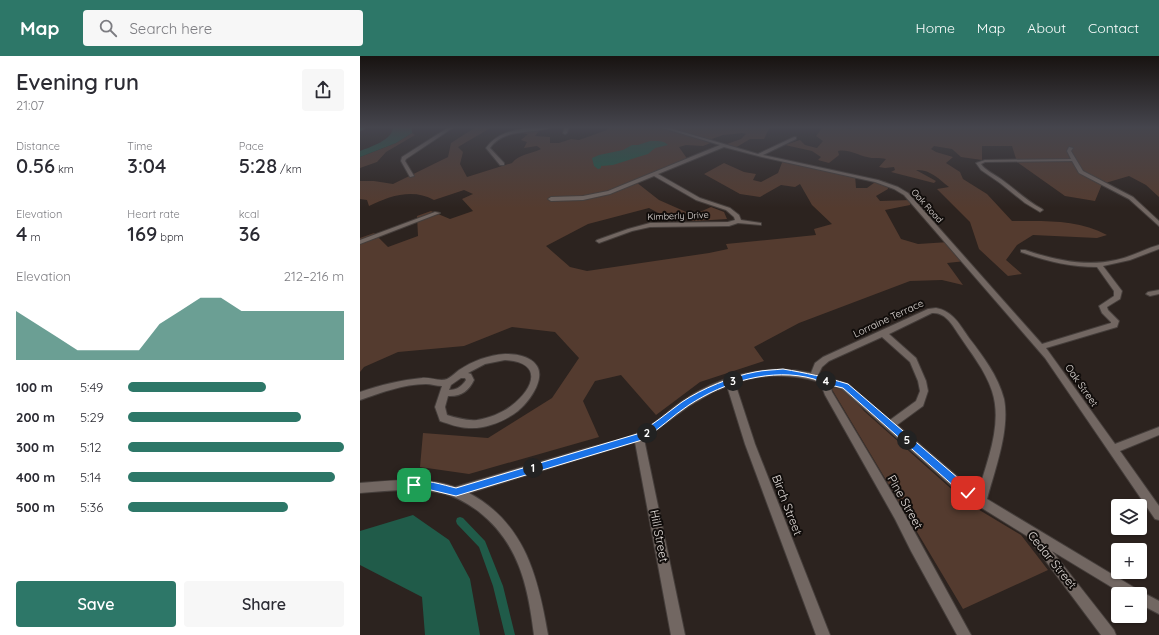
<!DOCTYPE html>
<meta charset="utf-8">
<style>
:root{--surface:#fff;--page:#f7f7f7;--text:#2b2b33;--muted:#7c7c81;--accent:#2d7768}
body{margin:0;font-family:Quicksand,sans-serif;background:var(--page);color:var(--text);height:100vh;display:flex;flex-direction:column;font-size:15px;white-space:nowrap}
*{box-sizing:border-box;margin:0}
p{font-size:13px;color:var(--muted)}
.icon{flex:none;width:22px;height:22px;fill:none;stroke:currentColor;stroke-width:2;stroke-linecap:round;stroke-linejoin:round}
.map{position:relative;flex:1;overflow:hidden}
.drawer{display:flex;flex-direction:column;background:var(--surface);width:360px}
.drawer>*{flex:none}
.fabs{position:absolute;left:751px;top:443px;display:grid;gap:8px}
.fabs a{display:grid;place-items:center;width:36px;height:36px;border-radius:4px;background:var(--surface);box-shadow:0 1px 3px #0004;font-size:20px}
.pin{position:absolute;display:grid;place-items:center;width:34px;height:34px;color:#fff;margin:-17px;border-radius:8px;box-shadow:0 2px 6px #0006}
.km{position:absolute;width:20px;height:20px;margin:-10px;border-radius:50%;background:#222;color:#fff;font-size:11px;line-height:20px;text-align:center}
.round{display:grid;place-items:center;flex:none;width:42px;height:42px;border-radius:4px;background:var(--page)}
.headline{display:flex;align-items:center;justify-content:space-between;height:68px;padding:0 16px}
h1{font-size:22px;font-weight:600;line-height:30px}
.figures{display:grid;grid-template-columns:repeat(3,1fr);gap:6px;height:68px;padding:4px 16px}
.figures div{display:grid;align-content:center}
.figures b{font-size:20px;font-weight:600}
.figures small{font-size:11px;font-weight:400}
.figures p{font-size:11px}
.chart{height:112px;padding:8px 16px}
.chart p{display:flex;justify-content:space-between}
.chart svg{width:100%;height:72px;margin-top:4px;fill:var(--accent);opacity:.7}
.primary-button{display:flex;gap:8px;margin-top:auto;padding:8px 16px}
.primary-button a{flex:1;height:46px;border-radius:4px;background:var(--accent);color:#fff;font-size:16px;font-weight:600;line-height:46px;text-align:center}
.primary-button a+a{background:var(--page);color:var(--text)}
ul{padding:0 16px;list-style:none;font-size:13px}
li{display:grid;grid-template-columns:64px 48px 1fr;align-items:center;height:30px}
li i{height:10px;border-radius:5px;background:var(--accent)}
header{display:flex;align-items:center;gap:24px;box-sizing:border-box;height:56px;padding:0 20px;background:var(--accent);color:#fff}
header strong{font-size:19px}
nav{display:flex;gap:22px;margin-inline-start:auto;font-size:14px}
.search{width:280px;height:36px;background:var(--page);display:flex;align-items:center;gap:10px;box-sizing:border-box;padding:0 14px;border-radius:4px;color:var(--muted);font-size:15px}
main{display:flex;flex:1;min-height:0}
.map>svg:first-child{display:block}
.green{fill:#543b2f}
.water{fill:#205b49}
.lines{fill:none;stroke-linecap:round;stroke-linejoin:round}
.canal{fill:#205b49;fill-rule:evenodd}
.minor-casing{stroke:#453e3b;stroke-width:2}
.major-casing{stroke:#453e3b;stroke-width:2}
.minor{fill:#726762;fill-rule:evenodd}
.major{fill:#2e987e;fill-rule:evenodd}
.route{fill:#1a73e8;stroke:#fff}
.labels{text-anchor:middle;stroke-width:4;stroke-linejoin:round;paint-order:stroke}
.far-street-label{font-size:9px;fill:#e1dbd8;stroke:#110d0b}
.street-label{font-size:10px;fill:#e1dbd8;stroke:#110d0b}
.near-street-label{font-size:12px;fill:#e1dbd8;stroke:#110d0b}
</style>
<header>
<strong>Map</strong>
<div class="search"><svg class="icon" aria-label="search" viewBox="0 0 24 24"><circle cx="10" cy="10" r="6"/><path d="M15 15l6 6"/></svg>Search here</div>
<nav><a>Home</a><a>Map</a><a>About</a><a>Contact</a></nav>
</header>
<main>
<section class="drawer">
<div class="headline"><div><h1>Evening run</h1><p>21:07</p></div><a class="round"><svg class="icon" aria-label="share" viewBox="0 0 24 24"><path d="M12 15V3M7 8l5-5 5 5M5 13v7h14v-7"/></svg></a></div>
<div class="figures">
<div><p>Distance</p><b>0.56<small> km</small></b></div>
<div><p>Time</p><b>3:04</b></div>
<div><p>Pace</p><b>5:28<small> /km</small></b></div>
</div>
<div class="figures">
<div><p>Elevation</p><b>4<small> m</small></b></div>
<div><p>Heart rate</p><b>169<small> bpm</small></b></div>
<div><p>kcal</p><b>36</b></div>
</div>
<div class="chart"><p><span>Elevation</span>212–216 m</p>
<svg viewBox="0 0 160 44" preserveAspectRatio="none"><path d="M0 44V14L10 22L20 30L30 38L40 38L50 38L60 38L70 22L80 14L90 6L100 6L110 14L120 14L130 14L140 14L150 14L160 14V44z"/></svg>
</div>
<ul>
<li><b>100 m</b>5:49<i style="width:64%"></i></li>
<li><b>200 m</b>5:29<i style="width:80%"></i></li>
<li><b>300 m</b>5:12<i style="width:100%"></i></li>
<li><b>400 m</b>5:14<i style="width:96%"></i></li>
<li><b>500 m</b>5:36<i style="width:74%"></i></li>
</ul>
<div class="primary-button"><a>Save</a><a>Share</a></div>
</section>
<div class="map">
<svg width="799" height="579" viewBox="0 0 799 579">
<rect width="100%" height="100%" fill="#2c231f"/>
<path class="green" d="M116 71H132L98 91 103 96 100 108 107 121 152 107C159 98 171 98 181 93L177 90 164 92 167 86 161 84 168 78 160 77 151 79 155 75 182 71 175 80 190 81V87H199L211 83 219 84 247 74 248 71H410L404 83H390L375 92 364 89 381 83 386 78 383 77 363 79 349 84 353 86 343 90 326 89 319 91 328 104 276 126 299 144 333 159 351 151 364 156 367 163 335 165 308 162 289 152 228 168 186 190 210 211 227 215 349 197 368 193 366 188 456 179 454 173 472 168 452 149 440 128 435 131 421 129 400 141 380 138 344 118 364 107 384 116 396 118 393 124 401 126 418 117 423 104 495 119 496 132H507L518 124 527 126 528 133 516 140 520 145 551 144 550 149 525 154 541 183 558 188 589 186 606 205 587 207 603 229 582 224 550 225 439 267 394 291 404 305 340 326 296 359 261 319 235 325 223 345 239 381 109 418 60 411 63 377 128 382 192 342 219 302 195 276 152 271 104 290 38 296 4 311 0 316V182L14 177 28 191 58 180 57 160 71 155 90 163 113 155 102 143 113 138 104 134 74 144C53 132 29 140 9 150L7 144 0 143V125H14L33 128 88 101 91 87Z
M463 71H487V73L499 71H799V141L786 129 769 120 742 128 735 145 705 140 657 106 652 90H622V104L601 101 592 93 574 90 571 93 576 96 593 101 586 107 600 116 603 123 627 138 652 165C684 165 718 163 747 179L737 182 673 179 657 189 646 204 662 218 648 220 619 193 610 166 577 133 589 131C579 123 570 113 556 114L576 125 574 127 531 116 535 114 534 111 525 112 519 111 526 103C519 101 513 103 507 101 497 99 488 93 478 95L479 99 469 107 458 104 461 101 452 95 425 89 440 84 445 89 457 92 463 85 456 80Z
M52 77 55 79 26 96 17 106 0 112V101L36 87Z
M470 330 487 335 504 355 606 446 661 479 688 514 603 553Z"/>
<path class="water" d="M33 71H52V77L36 87 0 101V95C10 91 33 84 33 71Z
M290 85C296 85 304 84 308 89L295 92 288 98 278 101 253 109 241 110V112L238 113 234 110 232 102 239 99 263 94 272 89H278Z
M53 459 89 484 110 523 120 579H65L62 541 0 509V475Z"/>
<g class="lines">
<path class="canal" d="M100 461 103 462 125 485 143 530 155 579H145L133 530 119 491 97 468 96 465 97 462Z"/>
<g class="minor-casing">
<path id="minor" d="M89 71H94L46 103 45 105 54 120 50 121 41 105 42 101Z
M192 71C172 79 145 71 130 92L144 107V109H140L126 92C140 72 170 71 192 71Z
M205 71H209L207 77 205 78 203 77Z
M299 71H306L398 98 434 81H436V83L403 99 518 124 538 131 548 137 682 288 751 267V266L742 257 739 250 754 240V235L737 211C710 211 685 205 661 196V194H665C694 204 726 211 756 204 771 201 784 193 799 189V193L770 204 743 210 762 235 760 243 747 251 748 254 759 265 757 271 686 292 755 388 799 371V379L760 395 799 450V464L795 463 685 302 544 139 534 133 515 126 402 101 364 91 298 118 340 142 370 152 379 159 381 164 401 167V169L378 167 369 170 290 171 272 175 239 187 236 185 237 184 268 173 290 167 368 166 375 164 374 161 366 154 336 144 294 120 250 138 223 144 191 145 188 143 191 141 223 140 248 135 360 89Z
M709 91 713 92 711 95 723 115 773 141 799 165V170L769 143 719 117 712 105 625 106 621 108C625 114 634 118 641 123 655 133 667 145 682 153L683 154 680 156 665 147 640 127 621 114 616 107 625 104 711 103 707 95Z
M75 156 80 157 0 188V184Z
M799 234V238L790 240 786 238 788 236Z
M576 252C593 255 600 269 609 282 623 300 638 320 644 343 650 374 635 413 627 443L780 535 799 545V558L780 548V538H763L692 495 754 574 756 579H741L667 480 604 441 482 333 470 329 472 336 543 455 611 579H597L551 495 535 463 465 339 460 326C432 318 403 317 375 327L395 388 470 579H456L385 388 367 330 353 336 329 350 284 383 325 579H311L275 386 109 437C165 467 178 521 188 579H174C168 530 159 487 118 455 108 448 97 441 85 438 58 431 28 435 0 437V427C31 425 65 420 95 431 138 418 181 406 224 393 241 388 260 385 276 378 293 371 306 356 321 346 358 320 406 307 451 317L455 307 463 301 568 253ZM572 257C586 256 593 270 599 279 611 297 625 314 632 335 643 368 627 405 618 437L612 433 537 369 563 350 568 335 566 325 556 302 529 278ZM522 281 550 306 558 325 560 335 556 345 530 364 488 328 458 319 462 311 469 305Z
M145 298C154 298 163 299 171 304 191 317 170 345 158 355 145 365 126 373 109 372 99 372 89 368 80 365L75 351 82 330C76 330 71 328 66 328 43 328 21 337 0 344V336C20 329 41 324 62 322 70 321 80 326 87 323 91 321 95 317 99 314 113 305 128 299 145 298ZM145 304C183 306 175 332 151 350 142 357 129 362 117 364 107 365 97 362 87 359L85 351 88 340C100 341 109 335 114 324L111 318 108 317 125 308ZM101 322H105L106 324C102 330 97 334 89 334L91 329Z"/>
</g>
<g class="major-casing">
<path id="major" d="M0 71H7L0 75Z"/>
</g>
<use href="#minor" class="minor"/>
<use href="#major" class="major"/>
</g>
<linearGradient id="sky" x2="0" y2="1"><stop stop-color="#181311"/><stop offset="0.47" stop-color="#45454d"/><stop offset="1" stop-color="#45454d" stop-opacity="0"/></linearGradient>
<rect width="799" height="152" fill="url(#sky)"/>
<path class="route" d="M423 313C446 317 465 321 488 328L612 434 613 437 612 440H605L483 332C476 330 469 329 462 327 459 326 457 324 454 323 412 311 364 326 329 349 312 360 299 374 282 384L96 440 71 434 51 432 49 429 51 427C64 422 83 429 96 432L277 378C293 369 307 357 322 346 341 333 373 320 395 316 404 314 414 314 423 313Z"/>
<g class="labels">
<g class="far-street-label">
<text transform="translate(567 150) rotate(48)" y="3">Oak Road</text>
<text transform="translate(318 160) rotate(-2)" y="3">Kimberly Drive</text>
</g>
<g class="street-label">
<text transform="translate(528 262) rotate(-25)" y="4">Lorraine Terrace</text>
<text transform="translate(722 329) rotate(55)" y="4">Oak Street</text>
</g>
<g class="near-street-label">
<text transform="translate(545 446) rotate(61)" y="4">Pine Street</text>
<text transform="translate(427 449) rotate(69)" y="4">Birch Street</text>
<text transform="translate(299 480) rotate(79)" y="4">Hill Street</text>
<text transform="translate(692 504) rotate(51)" y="4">Cedar Street</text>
</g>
</g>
</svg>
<div class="fabs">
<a><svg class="icon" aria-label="layers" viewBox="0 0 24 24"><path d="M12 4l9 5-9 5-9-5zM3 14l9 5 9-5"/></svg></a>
<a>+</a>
<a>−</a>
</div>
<div class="pin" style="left:54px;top:429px;background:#1e9e55"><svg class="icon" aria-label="arrive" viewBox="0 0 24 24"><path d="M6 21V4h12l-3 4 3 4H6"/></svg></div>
<div class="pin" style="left:608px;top:437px;background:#d93025"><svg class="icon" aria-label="check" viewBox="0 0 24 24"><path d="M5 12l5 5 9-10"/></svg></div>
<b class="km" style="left:173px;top:412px">1</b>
<b class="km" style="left:287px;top:377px">2</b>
<b class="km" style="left:373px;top:325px">3</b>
<b class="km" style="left:466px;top:325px">4</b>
<b class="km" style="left:547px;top:384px">5</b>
</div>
</main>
